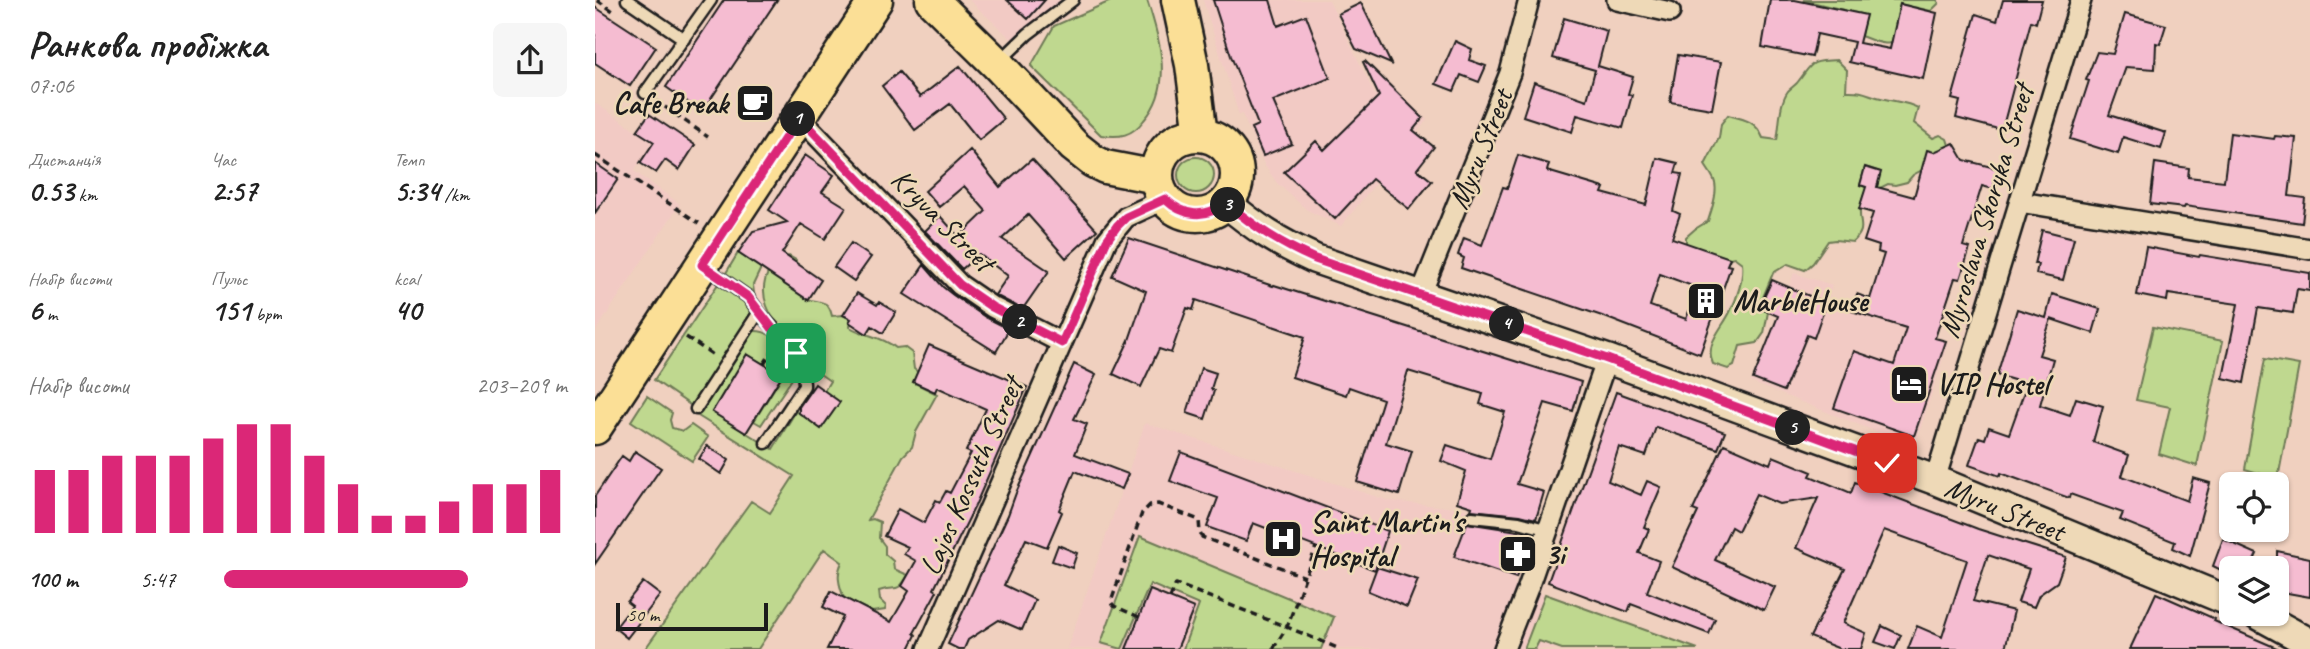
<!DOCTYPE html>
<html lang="uk">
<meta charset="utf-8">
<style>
:root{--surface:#fff;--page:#f6f6f6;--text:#222;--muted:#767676;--accent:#db2777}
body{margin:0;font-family:Caveat,sans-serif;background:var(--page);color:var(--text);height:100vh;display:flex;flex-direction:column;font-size:26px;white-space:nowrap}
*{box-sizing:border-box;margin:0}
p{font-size:23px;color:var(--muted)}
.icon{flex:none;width:38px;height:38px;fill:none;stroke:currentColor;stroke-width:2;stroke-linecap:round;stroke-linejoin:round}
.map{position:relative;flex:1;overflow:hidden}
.details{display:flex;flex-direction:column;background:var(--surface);width:595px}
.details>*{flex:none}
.tools{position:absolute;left:1624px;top:472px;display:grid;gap:14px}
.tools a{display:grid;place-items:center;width:70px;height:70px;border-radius:10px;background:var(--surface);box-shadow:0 2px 5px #0004;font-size:35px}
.scale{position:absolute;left:21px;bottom:18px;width:152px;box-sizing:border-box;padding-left:7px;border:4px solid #1c1c1c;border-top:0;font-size:19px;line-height:24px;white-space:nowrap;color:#1c1c1c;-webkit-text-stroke:5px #eed9b7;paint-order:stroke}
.pin{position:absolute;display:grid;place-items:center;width:60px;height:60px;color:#fff;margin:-30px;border-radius:14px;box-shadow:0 4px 10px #0006}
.km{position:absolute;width:35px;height:35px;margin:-18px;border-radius:50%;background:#222;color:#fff;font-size:19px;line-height:35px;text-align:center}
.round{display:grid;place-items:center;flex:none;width:74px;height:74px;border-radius:10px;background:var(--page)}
.summary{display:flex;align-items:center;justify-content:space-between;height:119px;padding:0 28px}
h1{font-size:38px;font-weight:800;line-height:52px}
.metrics{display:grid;grid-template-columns:repeat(3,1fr);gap:10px;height:119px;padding:7px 28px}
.metrics div{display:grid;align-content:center}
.metrics b{font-size:30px;font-weight:800}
.metrics small{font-size:19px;font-weight:400}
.metrics p{font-size:19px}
.chart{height:196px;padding:14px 28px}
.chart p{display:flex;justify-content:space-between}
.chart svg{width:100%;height:126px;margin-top:7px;stroke:var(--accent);stroke-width:6}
ul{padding:0 28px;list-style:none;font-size:23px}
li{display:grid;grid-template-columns:112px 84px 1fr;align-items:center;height:52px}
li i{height:18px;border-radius:9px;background:var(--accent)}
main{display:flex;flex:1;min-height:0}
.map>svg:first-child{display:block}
.built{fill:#f2cac4}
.green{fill:#bfd88f;stroke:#6e7a56;stroke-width:2}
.building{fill:#f5bcd1;stroke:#1c1c1c;stroke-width:2;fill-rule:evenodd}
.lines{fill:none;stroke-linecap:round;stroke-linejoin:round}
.lane-casing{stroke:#1c1c1c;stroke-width:15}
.street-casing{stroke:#1c1c1c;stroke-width:24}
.secondary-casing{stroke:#1c1c1c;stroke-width:33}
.primary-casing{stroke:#1c1c1c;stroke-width:37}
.path{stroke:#1c1c1c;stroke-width:3.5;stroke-dasharray:7 5;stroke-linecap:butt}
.lane{stroke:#eed9b7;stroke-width:10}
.street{stroke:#eed9b7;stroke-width:19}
.secondary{stroke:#eed9b7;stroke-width:28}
.primary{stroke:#fbdf96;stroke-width:32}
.route-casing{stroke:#fff;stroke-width:14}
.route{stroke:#db2777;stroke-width:9}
.labels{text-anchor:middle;stroke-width:5;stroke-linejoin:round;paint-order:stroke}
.poi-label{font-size:30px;font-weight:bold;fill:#1c1c1c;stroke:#eed9b7;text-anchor:start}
.street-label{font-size:30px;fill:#1c1c1c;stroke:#eed9b7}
</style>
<main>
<section class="details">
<div class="summary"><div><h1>Ранкова пробіжка</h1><p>07:06</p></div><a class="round"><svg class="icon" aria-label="share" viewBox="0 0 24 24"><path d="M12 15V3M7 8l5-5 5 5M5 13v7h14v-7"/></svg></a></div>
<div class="metrics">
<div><p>Дистанція</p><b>0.53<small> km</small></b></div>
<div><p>Час</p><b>2:57</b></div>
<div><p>Темп</p><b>5:34<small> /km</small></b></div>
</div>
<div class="metrics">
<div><p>Набір висоти</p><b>6<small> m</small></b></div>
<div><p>Пульс</p><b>151<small> bpm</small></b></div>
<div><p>kcal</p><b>40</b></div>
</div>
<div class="chart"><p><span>Набір висоти</span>203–209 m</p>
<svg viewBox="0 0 160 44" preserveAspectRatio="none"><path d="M5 44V22M15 44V22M25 44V17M35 44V17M45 44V17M55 44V11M65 44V6M75 44V6M85 44V17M95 44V27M105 44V38M115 44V38M125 44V33M135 44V27M145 44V27M155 44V22"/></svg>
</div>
<ul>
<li><b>100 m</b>5:47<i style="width:71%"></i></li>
</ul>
</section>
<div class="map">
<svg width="1715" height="649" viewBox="0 0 1715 649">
<rect width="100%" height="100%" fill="#f0d0bf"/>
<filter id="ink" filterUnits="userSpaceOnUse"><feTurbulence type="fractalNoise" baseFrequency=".0143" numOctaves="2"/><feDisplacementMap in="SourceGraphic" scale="14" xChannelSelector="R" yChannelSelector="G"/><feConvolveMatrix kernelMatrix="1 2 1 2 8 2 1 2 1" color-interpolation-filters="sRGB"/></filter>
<g filter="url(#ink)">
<path class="built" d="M374 0H478L423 45Z
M608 0H734L780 95 794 83 832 120 746 226 712 210 682 183 670 166 647 114 644 115Z
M0 103 59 142 39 171 85 204 0 332Z
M1199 273 1237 285 1232 303 1353 343 1321 442 1316 444 1300 439 1156 382Z
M550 423 795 501 871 509 867 520 872 521 860 557 921 578 919 584 1103 649H582L598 608 556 590 532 648 534 649H472Z"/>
<path class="green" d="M518 0H552C565 39 579 86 549 120 537 136 525 138 506 135L436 66 459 26Z
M1208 0H1342L1344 3 1336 11 1305 4 1301 21 1309 35C1298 50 1281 42 1266 36L1270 15Z
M1242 60 1252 70 1251 91C1271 90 1273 96 1290 99 1302 102 1312 102 1323 108L1319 123 1338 138 1345 135 1352 139 1354 145 1327 170 1318 175 1312 182 1300 185 1293 184 1281 190 1285 172 1270 167 1265 185 1272 187C1269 194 1265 203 1265 210 1264 226 1272 228 1258 242L1240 240 1233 241 1218 263 1210 270 1193 264 1178 273 1164 307 1173 312 1169 333 1162 343 1145 346 1139 366 1133 369 1118 364C1109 344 1127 329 1135 312 1142 299 1149 277 1147 263L1139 257 1135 258 1091 249V237L1100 229 1113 221C1116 211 1124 191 1119 180 1117 175 1113 170 1110 165L1124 138 1126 124 1133 115C1149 119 1161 121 1168 138L1182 140C1185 125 1184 103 1193 91 1196 88 1199 86 1202 83 1218 63 1213 61 1242 60Z
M583 175a18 18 0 1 1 36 0a18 18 0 1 1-36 0Z
M143 253 166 268 158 285 159 293 131 273Z
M194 256 201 260V270L195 287C201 291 209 299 216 300 228 302 234 302 237 316L248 315 256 319 255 327C271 337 285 335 301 348L309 347 317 353 319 369 323 372 318 382 342 394 321 432 317 447 308 456 273 520 278 519 285 522 284 538 290 546V554L298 561 299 569 313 575C301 596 301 584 284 591L285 600 291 606 290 610 277 612 249 598C244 585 241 574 247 562L229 549 163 649H50L156 501 175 513 199 476 103 416 157 331C180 329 196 353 201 373L166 425 159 421 187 376 152 354 117 412 178 449 201 411 226 428 229 391 235 381 219 370 213 378C212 368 211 358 206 350 203 344 196 339 191 334 175 318 162 295 173 273L177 275 187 259Z
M125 281 143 294 164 312 101 409 59 380Z
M1558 327 1628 341 1602 466 1564 454 1575 407 1541 400Z
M1670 359 1704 365 1683 479 1650 469Z
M52 396 77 413 75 420 77 428 88 431 96 425 113 437 97 461 36 421Z
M545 536 739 617 726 649H588L604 605 555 584 527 649 506 643Z
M950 594 1103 649H967L944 641 940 649H929Z"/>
<path class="building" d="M129 0H182L107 112 71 87Z
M412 0H450L433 19Z
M618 0H675L683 26 711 15 735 78 678 101 697 144 668 156 656 128 663 125 636 56Z
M1175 0H1200L1271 15 1264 43 1295 49 1305 4 1342 13 1328 79 1254 62 1259 42 1222 34 1217 57 1167 47Z
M1408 0H1447L1441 23 1436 21 1407 130 1361 118 1365 101 1357 99 1381 14 1402 21Z
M766 3 796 64 761 49 743 14Z
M0 7 61 47 35 86 0 63Z
M1530 14 1571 25 1565 44 1561 43 1560 69 1531 67 1514 115 1571 133 1566 149 1528 137 1523 154 1475 139 1494 81 1491 80 1502 52 1518 54Z
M969 18 1012 31 1003 66 1038 77 1033 94 1037 95 1028 128 982 115 977 132 928 116 939 82 992 100 1000 70 958 58Z
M860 41 877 49 874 60 891 66 884 82 866 75 859 91 841 84Z
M1083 55 1126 62 1117 109 1075 102Z
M770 61 828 118 818 130 839 147 822 169 837 181 814 209 777 179 740 219 689 172 721 141 729 150 784 96 768 62Z
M365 66 409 119 384 140 355 104 320 130 287 86 304 72 325 97Z
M54 114 100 145 84 170 70 160 61 173 45 163 59 142 42 131Z
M1635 133 1679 139 1680 136 1701 138 1694 196 1710 198 1707 223 1590 206 1589 208 1555 204 1560 163 1594 168 1593 177 1629 181Z
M1359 143 1369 160 1404 169 1398 189 1387 186 1368 246 1375 248 1365 279 1360 278 1340 338 1351 341 1319 436 1239 408 1259 351 1299 365 1311 328 1257 311 1262 294 1275 299 1289 254 1283 252 1284 246 1269 241 1278 213 1264 209 1271 187 1265 185 1270 167 1286 172 1282 187 1319 197 1332 150 1339 152Z
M375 150 405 187 437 159 502 230 471 258 433 215 407 239 454 271 429 307 426 306 425 308 400 295 413 276 384 254 367 269 330 231 345 216 364 237 391 211 369 186 344 207 330 191Z
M210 155 239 175 227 192 251 207 230 239 206 224 187 253 226 280 213 300 143 253 158 231 192 222 174 210Z
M923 155 954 164 952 171 1009 188 1007 193 1051 205 1062 158 1083 163 1080 173 1087 174 1078 211 1085 214 1077 238 1135 258 1132 265 1136 266 1105 354 1007 316 866 268 869 258 863 255 869 238 887 245 908 187 912 188ZM1065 274 1103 288 1091 319 1055 306Z
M0 163 23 179 0 213Z
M1447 230 1479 238 1468 280 1441 274 1443 264H1439Z
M534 238 678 286 679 285 986 382 978 411 950 403 922 484 949 492 941 519 925 515 876 510 877 507 862 502 871 471 846 461 852 445 895 459 910 412 885 404 888 394 813 371 791 443 817 451 804 495 762 482 788 399 754 387 751 395 697 377 710 337 601 300 598 310 592 308 576 353 564 349 546 387 518 374 534 340 551 291 517 276Z
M256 243 276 257 259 281 239 267Z
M1551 247 1604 257 1605 255 1715 273V291L1702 289 1698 313 1663 308 1649 383 1628 378 1643 304 1573 294 1572 301 1542 295Z
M329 265 348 287 358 295 390 317 414 329 401 352 309 294Z
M1177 280 1231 303 1219 338 1212 335 1189 391 1158 379 1183 316 1164 308Z
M262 293 282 305 284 302 301 312 288 333 277 326 272 334 254 322 256 319 248 315Z
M1457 294 1505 309 1498 333 1456 319 1444 355 1458 359 1445 405 1475 415 1481 398 1508 406 1498 442 1534 455 1527 476 1592 501 1598 478 1615 483 1595 556 1578 548 1580 542 1525 520 1528 513 1475 494 1474 498 1406 473 1405 476 1374 465 1384 437 1390 439 1394 427 1414 434 1432 384 1402 375 1422 309 1451 318Z
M334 345 432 387 380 506 339 589 342 591 319 633 321 635 314 649H232L248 617 228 607 236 591 296 622 314 591 307 586 321 561 309 554 313 547 289 536 303 509 329 523 341 500 345 502 351 491 355 493 376 453 371 451 391 409 342 387 340 392 318 382Z
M152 354 187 375 151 433 117 412Z
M479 364 501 375 479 419 492 424 480 454 533 474 527 489 480 471 464 510 467 512 452 547 431 539 409 585 440 600 427 630 404 620 373 640 369 649H363L353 644 413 515 421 493Z
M606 368 621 373 616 389 619 391 610 419 592 413Z
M220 384 245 402 226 429 204 413V407Z
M1021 392 1130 432 1123 449 1061 427 1051 456 1024 447 1013 481 1046 495 1052 481 1066 487 1049 527 1054 529 1044 553 1064 561 1052 592 1120 619 1114 634 1036 604 1033 612 953 582Z
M1129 444 1175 464 1178 456 1217 472 1215 476 1256 493 1260 482 1383 529 1471 557 1462 582 1444 595 1439 607 1423 602 1434 569 1393 555 1378 601 1419 611 1410 649H1313L1322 626 1347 637 1372 560 1289 530 1248 623 1271 633 1266 649H1245L1215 637 1250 569 1201 548 1223 498 1184 504 1161 494 1143 531 1136 527 1120 560 1180 587 1169 610 1077 567 1103 512 1098 510Z
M112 446 134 460 126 474 104 459Z
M40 451 66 468 0 564V496L27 456 34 461Z
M586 452 793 531 780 570 658 523 651 541 612 527 623 498 575 481Z
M872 523 936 533 921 578 859 557Z
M1628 539 1662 554 1655 569H1636V575L1618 566Z
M463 545 482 553 477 568 457 561Z
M1682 551 1715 558V597L1682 591Z
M782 567 823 580 812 607 773 591Z
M48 582 65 595 32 638 20 628 37 606 32 602Z
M555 590 599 608 582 649H531Z
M1561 593 1620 619 1619 621 1684 649H1535Z
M1287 626 1306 635 1300 649 1280 642Z"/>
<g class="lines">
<g class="lane-casing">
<path id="lane" d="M32 0 89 39
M405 61 433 34 478 0
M50 93 116 0
M164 312C183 335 210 352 209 386L171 443
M101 409 164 312 153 297 111 268
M877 517 924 522 954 530"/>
</g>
<g class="street-casing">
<path id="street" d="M1022 0 1075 12
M204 117 365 285 397 307 467 343
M1425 202 1715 249
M826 294 915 73 934 0
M1340 480 1486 0
M333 649 512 240 531 217 570 199
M909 649 933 588 1012 359"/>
</g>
<g class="secondary-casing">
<path id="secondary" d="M630 202C662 229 683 242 720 259L1012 359 1340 480 1636 602
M1662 614 1715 643"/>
</g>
<g class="primary-casing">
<path id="primary" d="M337 0 402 64 479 146 498 161 510 167 562 177
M583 0 597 65 606 135
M562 175a40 40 0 1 1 80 0a40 40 0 1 1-80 0Z
M0 428 281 0"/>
</g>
<path class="path" d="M2 0 21 13
M60 100 113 137
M0 155 104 223
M91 337 120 356
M169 364 179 348
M575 598 581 584 692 627 721 547
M544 617 519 606 516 602 547 513 555 505 563 504 604 520 605 533 607 537 710 577
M678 649 692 627 745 649"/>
<use href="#lane" class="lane"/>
<use href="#street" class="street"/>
<use href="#secondary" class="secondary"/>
<use href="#primary" class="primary"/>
</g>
</g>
<g class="lines" filter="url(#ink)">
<g class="route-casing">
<path id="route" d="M201 353 177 328 153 297 107 265 204 117 365 285 397 307 467 343 512 240 522 226 531 217 570 199C588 216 611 220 630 202 661 228 684 243 720 259L1012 359 1292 463"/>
</g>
<use href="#route" class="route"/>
</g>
<defs>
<g id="cafe-square" transform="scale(2.0125)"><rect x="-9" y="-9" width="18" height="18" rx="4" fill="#1c1c1c" stroke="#eed9b7"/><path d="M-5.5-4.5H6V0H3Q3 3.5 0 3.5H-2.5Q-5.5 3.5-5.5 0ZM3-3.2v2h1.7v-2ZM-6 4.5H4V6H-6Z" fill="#fff"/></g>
<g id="building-square" transform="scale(2.0125)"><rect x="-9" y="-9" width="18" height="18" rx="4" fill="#1c1c1c" stroke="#eed9b7"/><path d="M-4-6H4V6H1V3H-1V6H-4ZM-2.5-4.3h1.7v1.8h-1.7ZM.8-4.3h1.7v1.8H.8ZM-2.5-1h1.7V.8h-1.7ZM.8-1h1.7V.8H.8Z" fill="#fff"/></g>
<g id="hotel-square" transform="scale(2.0125)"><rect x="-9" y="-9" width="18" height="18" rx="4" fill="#1c1c1c" stroke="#eed9b7"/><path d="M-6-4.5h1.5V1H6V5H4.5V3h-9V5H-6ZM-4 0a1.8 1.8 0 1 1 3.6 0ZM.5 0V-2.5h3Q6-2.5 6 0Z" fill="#fff"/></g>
<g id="hospital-square" transform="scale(2.0125)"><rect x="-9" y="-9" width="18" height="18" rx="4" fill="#1c1c1c" stroke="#eed9b7"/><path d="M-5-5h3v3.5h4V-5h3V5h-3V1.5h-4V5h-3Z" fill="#fff"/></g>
<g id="pharmacy-square" transform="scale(2.0125)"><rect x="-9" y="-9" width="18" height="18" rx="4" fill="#1c1c1c" stroke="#eed9b7"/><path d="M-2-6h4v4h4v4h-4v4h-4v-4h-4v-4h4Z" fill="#fff"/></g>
</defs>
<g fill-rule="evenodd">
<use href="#cafe-square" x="160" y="103"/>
<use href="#building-square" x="1111" y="301"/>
<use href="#hotel-square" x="1314" y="384"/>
<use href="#hospital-square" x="688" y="539"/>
<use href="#pharmacy-square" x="923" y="554"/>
</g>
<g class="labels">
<g class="poi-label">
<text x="133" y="113" text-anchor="end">Cafe Break</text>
<text x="1138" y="311">MarbleHouse</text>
<text x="1341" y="394">VIP Hostel</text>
<text x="715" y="532">Saint Martin's<tspan x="715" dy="34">Hospital</tspan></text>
<text x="950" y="564">3i</text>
</g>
<g class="street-label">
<text transform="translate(885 149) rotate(-68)" y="10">Myru Street</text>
<text transform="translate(1391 211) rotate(-73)" y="10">Myroslava Skoryka Street</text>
<text transform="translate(348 220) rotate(45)" y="10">Kryva Street</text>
<text transform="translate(376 476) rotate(-66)" y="10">Lajos Kossuth Street</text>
<text transform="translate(1410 509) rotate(22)" y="10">Myru Street</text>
</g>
</g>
</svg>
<div class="tools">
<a><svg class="icon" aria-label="locate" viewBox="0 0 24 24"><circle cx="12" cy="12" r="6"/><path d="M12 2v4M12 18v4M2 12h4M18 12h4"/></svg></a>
<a><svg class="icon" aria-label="layers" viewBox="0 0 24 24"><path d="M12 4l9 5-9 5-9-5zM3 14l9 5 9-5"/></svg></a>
</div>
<div class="scale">50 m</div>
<div class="pin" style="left:201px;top:353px;background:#1e9e55"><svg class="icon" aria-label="arrive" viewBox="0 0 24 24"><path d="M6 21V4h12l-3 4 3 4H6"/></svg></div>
<div class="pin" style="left:1292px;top:463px;background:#d93025"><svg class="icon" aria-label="check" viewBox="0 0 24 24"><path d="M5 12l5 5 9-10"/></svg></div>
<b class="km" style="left:203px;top:119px">1</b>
<b class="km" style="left:425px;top:322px">2</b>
<b class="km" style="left:633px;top:205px">3</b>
<b class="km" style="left:912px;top:324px">4</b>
<b class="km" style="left:1198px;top:428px">5</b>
</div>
</main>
